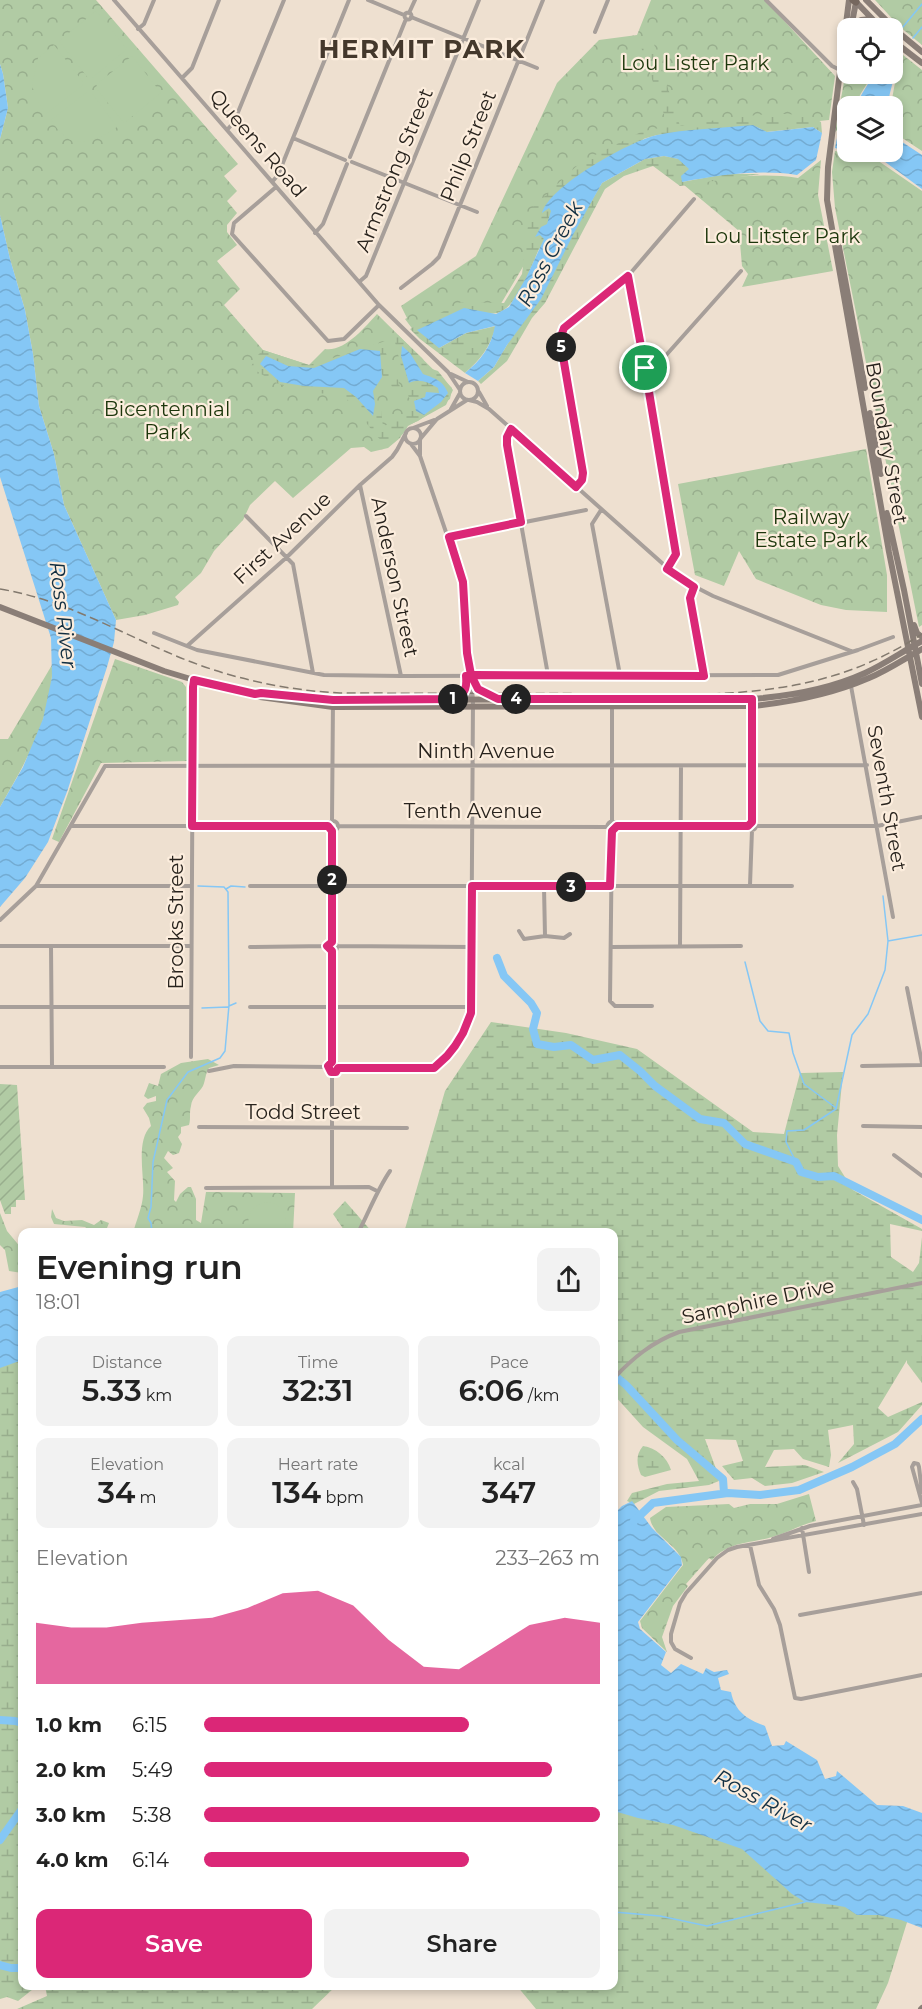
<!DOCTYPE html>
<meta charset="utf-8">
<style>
:root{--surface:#fff;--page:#f2f2f2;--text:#222;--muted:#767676;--accent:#db2777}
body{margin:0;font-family:Montserrat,sans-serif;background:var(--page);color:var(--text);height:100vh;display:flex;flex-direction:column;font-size:22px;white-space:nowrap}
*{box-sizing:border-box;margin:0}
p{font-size:20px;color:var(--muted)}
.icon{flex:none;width:33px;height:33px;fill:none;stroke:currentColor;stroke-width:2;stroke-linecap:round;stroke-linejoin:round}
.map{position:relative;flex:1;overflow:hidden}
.sheet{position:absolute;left:18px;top:1228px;width:600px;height:762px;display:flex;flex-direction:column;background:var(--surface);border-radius:12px;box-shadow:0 3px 9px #0003}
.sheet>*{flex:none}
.controls{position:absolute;left:837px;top:18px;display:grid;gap:12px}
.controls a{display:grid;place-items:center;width:66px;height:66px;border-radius:12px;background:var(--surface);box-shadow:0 3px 9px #0003;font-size:30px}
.pin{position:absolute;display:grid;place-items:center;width:51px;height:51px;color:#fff;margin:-26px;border:3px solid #fff;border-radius:50%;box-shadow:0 2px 6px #0007}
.km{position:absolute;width:30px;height:30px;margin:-15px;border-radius:50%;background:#222;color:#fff;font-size:16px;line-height:30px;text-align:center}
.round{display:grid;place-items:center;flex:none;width:63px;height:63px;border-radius:12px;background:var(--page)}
.head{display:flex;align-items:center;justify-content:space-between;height:102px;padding:0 18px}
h1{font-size:33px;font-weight:600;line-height:45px}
.metrics{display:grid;grid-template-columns:repeat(3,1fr);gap:9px;height:102px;padding:6px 18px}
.metrics div{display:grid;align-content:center;border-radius:12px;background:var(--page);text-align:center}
.metrics b{font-size:30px;font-weight:600}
.metrics small{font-size:16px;font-weight:400}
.metrics p{font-size:16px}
.chart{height:168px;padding:12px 18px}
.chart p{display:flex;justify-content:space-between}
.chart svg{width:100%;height:108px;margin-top:6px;fill:var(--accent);opacity:.7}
.action{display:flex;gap:12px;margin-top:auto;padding:12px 18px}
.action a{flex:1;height:69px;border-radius:12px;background:var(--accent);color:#fff;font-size:24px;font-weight:600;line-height:69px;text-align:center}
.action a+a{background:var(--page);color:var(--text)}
ul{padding:0 18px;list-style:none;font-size:20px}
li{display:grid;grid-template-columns:96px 72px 1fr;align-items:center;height:45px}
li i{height:15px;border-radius:8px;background:var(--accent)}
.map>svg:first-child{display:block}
.forest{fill:url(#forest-crowns)}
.wetland{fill:url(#wetland-marsh)}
.garden{fill:url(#garden-furrows)}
.pitch{fill:#b1cba4}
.water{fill:url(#water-waves)}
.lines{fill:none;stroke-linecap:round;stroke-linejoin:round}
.stream{stroke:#85c7f5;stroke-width:1.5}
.river{stroke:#85c7f5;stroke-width:8}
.street{stroke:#a79f9a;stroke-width:4}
.secondary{stroke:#8a7e77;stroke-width:6}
.primary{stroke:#75675e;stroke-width:7}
.rail{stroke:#82796e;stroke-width:1.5;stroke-dasharray:9 4.5;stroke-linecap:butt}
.route-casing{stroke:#fff;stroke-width:12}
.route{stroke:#db2777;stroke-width:8}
.labels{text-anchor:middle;stroke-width:4.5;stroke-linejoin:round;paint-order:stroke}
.park-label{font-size:20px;fill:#1c360b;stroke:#fceddd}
.street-label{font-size:20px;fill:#28231d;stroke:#fceddd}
.water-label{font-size:21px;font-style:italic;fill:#122f42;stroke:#fceddd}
.district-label{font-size:26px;font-weight:bold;letter-spacing:1.5px;fill:#44382c;stroke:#fceddd}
</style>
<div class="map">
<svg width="922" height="2009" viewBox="0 0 922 2009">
<defs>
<pattern id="forest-crowns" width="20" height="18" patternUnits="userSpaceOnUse" patternTransform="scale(1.5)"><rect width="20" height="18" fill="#b1cba4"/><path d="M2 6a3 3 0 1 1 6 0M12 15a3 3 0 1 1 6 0" fill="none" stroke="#98ae8d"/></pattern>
<pattern id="wetland-marsh" width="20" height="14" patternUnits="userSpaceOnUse" patternTransform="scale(1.5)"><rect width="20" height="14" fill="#b1cba4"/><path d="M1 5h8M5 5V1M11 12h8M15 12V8" fill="none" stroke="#98ae8d"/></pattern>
<pattern id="garden-furrows" width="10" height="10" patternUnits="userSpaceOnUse" patternTransform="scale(1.5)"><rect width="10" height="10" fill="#b1cba4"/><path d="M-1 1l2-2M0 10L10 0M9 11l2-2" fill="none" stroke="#98ae8d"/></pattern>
<pattern id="water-waves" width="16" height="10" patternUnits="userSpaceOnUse" patternTransform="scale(1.5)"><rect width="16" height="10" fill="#85c7f5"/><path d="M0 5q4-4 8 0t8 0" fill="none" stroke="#73abd2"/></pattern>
</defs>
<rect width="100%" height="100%" fill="#eee0d0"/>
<path class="forest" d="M0 0H96L238 164 224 176 237 191 227 201 237 213 227 225V232L237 245 217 261 240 289 224 305 263 350 309 365 325 349C345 352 365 327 377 314L452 388 450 399 418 421 406 426 400 438 388 448 371 452 364 447 351 448 293 498 275 481 250 505 243 520 214 551 201 573 175 597 179 602 178 605 145 615 116 620 64 505 54 454 39 406 33 354 25 310 10 259 0 215V139L8 108 3 74 0 64Z
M651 0H765L835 76 829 120 771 126 651 131 524 265 499 307 414 331 405 319 407 318 401 306 476 256 557 83 599 40 637 35Z
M875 0H922V45L900 27Z
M893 47 922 70V151L896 134 892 99 899 61 893 58Z
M847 65 848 74H872C868 85 858 94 856 106H848L847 121 835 132Z
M835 151 877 160 922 191V625L919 627 835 208 832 172Z
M821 160 818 195 833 271 742 287 748 274 742 266 739 231 684 185C722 178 760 172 798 178Z
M866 449 887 575V612L846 610 821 605 756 579 739 551 724 586 695 575 678 484Z
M115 659 182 682 186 687 187 761 101 763 59 842 52 839Z
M52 665C54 715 24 765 0 807V739H8Z
M208 1059 219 1065 209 1068C205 1074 206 1079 203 1086 199 1093 192 1097 191 1106 189 1113 191 1118 189 1125L181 1127V1133L178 1137 182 1144 179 1153 173 1155 168 1151 164 1158 173 1168 167 1172 175 1181 174 1200 176 1202 180 1194 188 1187H191L196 1199V1220L201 1223 206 1192 295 1193 293 1233H133C136 1221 142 1208 143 1196 145 1177 135 1141 151 1126L149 1118 143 1108 147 1103 156 1101V1096L148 1099 144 1096 149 1083 158 1086 161 1074 181 1063Z
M52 1209 56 1218 64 1221 82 1220 94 1225 101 1220 109 1223 107 1228 108 1233 98 1229 90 1231 85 1227 54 1224 51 1217Z
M0 1213 7 1231 22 1249V1273L9 1271 5 1250 0 1245Z
M809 1494 816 1521C800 1525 787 1533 772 1537 749 1544 730 1541 712 1560L709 1558 686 1584 688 1586 673 1606 662 1637 667 1652 642 1628 640 1621 683 1565C680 1544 653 1538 650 1518L666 1507 729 1504 734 1508 750 1504H777Z"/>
<path class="wetland" d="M653 41 680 126C712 121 796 104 821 122L822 133 813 127 766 132 753 125 657 135 636 141 549 208 551 211 547 224 540 235 544 238C534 257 519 308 497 313 488 315 473 310 464 308L439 348 466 333 496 326C490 347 481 359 465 373L420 339 410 329 461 302 504 303 522 274 530 210 581 162 641 132 668 126 641 47Z
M664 156 679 159 690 169 682 182 725 174H760L680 186 653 166 624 176 605 189 545 303 532 318 507 361 481 384 478 381 494 367 602 183 645 159Z
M398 335 422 358 429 368 438 371 453 390 446 405 408 426 403 434 388 446C372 436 356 404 345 398 333 392 322 394 309 393 287 390 269 380 251 367L255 358 263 350 309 365 353 352 314 368 288 366 266 356 305 386 343 388 356 397 373 415 375 404 381 409 383 427 411 410V400L414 401 416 411 441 402 437 378 424 375 410 353 402 346 401 356 409 382C419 379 428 382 438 388L440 393 419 400 409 398 394 338Z
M389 340 392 349 386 353 390 368 396 370 401 392C379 381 381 373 380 351L360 349Z
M491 1022 566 1033 637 1049 753 1132 784 1134 800 1073 843 1072 837 1135 838 1166 853 1190 922 1229V1231L890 1224 891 1257 913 1272 919 1263 922 1237V1383L907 1363V1360L878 1408 888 1417 922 1402V1405L898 1432 838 1463 854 1444 853 1425 828 1430 831 1455 829 1467 803 1459 794 1449 774 1450 765 1467 805 1465 824 1472 792 1483 765 1486 752 1478 734 1480 722 1466 743 1461 736 1440 705 1439 715 1466 719 1481 709 1485 659 1491 634 1504 627 1501 632 1493 667 1484 699 1481 687 1459 643 1427 614 1395V1386L618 1382 614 1378V1233H399L405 1229 445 1091Z
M345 1201 373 1233H346L333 1214Z
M22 1355V1986H37L18 2001 7 1997 0 1999V1360Z
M643 1446C656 1448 667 1457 671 1470L645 1477 641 1475C637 1465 635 1455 643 1446Z
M614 1794 909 1916 888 1983 876 2009H536L517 1986H614Z
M45 1986H336L312 2009H17L47 1996Z"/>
<path class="garden" d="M0 1084 17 1085 25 1200H16V1207H11V1214H5L0 1200Z"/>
<path class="pitch" d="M96 11 127 49 92 78H88L59 41Z
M54 45 83 82 82 86 46 114 36 99 32 85 38 58Z
M132 56 161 93 124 123 96 88 97 84Z
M87 92H91L117 127C104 136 82 148 67 138 61 134 55 126 51 120Z
M265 1202C283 1202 291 1217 283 1233H252C244 1219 250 1206 265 1202Z"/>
<path class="water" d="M894 58 898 61 889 97 890 106H857C859 95 869 85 873 74H892Z
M0 64 3 74 8 108 0 139Z
M847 123V151L835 148 838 133Z
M753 125 767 132 813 127 822 133 816 160 797 175C759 169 719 175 682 182L681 176 689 169 678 159 664 156 645 159 602 183 574 233 541 299 507 345 494 367 478 381 465 373C481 360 491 347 495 326L466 333 439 348 417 330 464 308 496 314 509 307 526 278 544 239 540 235 535 237 541 227 547 224 551 211 549 208 542 213C549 186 630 141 657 135 685 129 723 128 753 125Z
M893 129V136L922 155V189L877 156 852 152H892Z
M0 215 10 259 25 310 33 354 39 406 54 454 64 505 116 620 114 642 107 667 68 789 48 842 25 878 0 907V807L23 767 43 719 52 677 51 638 0 477Z
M402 346 410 353 423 374C437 379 443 381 448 393L441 402 424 415 416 411 414 401 425 397 426 392 439 393 438 388C428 382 419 378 409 383L401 356Z
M360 349 380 351 382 377 373 391 375 404 373 416 356 397 344 388 304 386 280 382 260 364 266 356 288 366 314 368Z
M22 1286V1360L0 1368V1292Z
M632 1501 652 1528 681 1557 682 1565 638 1622 640 1629 666 1652 661 1665 671 1673 681 1664 703 1674 706 1668 714 1672 727 1670 729 1674 718 1678 721 1690 731 1692C735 1712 747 1719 765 1726L772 1746 784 1745 786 1741 817 1760 825 1779 836 1776 837 1771 877 1805 903 1806 922 1813V1928L901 1920 878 1915H857L845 1907 834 1905 805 1902 792 1894 742 1849 673 1825 638 1818 614 1811V1514L622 1506Z"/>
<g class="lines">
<path class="stream" d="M902 28 922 4
M913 38 922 27
M226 889 231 886 245 887
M888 941 922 935
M745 962 760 1021 768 1031 789 1033 793 1053 804 1084 836 1108
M229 1006 236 1003
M202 1008 228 1007
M796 1162 786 1142 787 1131 804 1130 836 1109 852 1035 868 1014 885 970 888 941 883 896
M152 1233 151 1223 148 1218 151 1207 153 1162 167 1100 188 1072 220 1058 225 1051 229 1005 228 892 224 887 198 886
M614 1912 660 1916 707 1926 805 1902"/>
<path class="river" d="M497 958 504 976 531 1003 537 1013 533 1029 537 1044 554 1047 571 1045 593 1060 620 1055 640 1071 655 1086 700 1119 724 1123 745 1144 796 1162 801 1172 818 1177 834 1176 922 1220
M614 1375 626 1385 677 1440 723 1479 724 1493
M634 1521 653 1503 728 1493 760 1495 799 1490 852 1467 895 1444 922 1419
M0 1720 15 1721 22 1723
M0 1840 22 1809
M0 1965 11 1968H22"/>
<path class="street" d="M114 0 379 305 448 372 460 390
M368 0 404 15
M766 0 832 66 840 70
M404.5 16a3.5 3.5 0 1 1 7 0a3.5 3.5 0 1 1-7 0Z
M409 13 415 0
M411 17 537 68
M138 29 144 24 154 0
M595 32 608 0
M182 78 192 68 219 0
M227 130 234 122 284 0
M293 138 345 160
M350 157 406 19
M352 162 477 212
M272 182 278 175 349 0
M276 187 234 223 232 234 328 341 344 339 379 305
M315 233 323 224 347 164
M628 277 675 547V558L667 569
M359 282 366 276 479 0
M401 288 432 264 439 257 543 0
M645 368 655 366 660 362 741 271
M451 374 468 382
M460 391a9 9 0 1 1 18 0a9 9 0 1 1-18 0Z
M479 392 487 406
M469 400 477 402 489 409 680 579 713 596 851 651
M451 409 460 393
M413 428 434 420
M405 436a8 8 0 1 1 16 0a8 8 0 1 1-16 0Z
M511 429 507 437V445L548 675
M421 438 437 419 467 400
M411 444 420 456 463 582 467 655
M420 455V439
M360 485 401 676
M576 487 582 480 583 473 560 339 564 328 628 276 694 199
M601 510 592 524 620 675
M246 516 293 564 313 673
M449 537 586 510
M694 587 690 598 704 676
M154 633 197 650 324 675 401 676 778 675 858 650 893 637
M187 646 287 557 360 485 392 457 397 450 406 433
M467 662 466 676 469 700
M851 686 893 917
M752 699V822
M612 707V821
M332 821 333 700
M328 826a5 5 0 1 1 10 0a5 5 0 1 1-10 0Z
M607.5 826a4.5 4.5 0 1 1 9 0a4.5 4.5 0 1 1-9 0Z
M748 826a4 4 0 1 1 8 0a4 4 0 1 1-8 0Z
M72 826H328
M338 826 608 827
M617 826H748
M756 826H877L922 817
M612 831 610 1001 615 1006H652
M750 885 752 830
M37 886H192
M250 886H792
M544 887 545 936
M0 920 36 886 105 766 867 765
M519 931 524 939 545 936 564 938 570 934
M332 942V831
M327 947a5 5 0 1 1 10 0a5 5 0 1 1-10 0Z
M0 946H191
M51 946 52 1066
M337 946 473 947
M680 946 681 766
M250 947 327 946
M611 947 741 946
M332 951V1062
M907 988 922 1063
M0 1007H191
M250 1007H472
M191 1057 193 687 194 680
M327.5 1067a5.5 5.5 0 1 1 11 0a5.5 5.5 0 1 1-11 0Z
M862 1066 922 1065
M0 1067H164
M338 1068H434L447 1056 455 1046 463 1033 471 1013 473 699 467 653
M209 1071 234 1066 328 1067
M863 1126 922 1127
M199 1127 407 1128
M894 1155 922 1176
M332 1187V1072
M206 1188 369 1187 377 1191
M358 1233C369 1212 377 1190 390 1171
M614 1378C633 1358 652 1342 679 1332L922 1283
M614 1428 615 1434 614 1444
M853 1482 857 1489 864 1525
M922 1492 919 1467 918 1464 914 1463 912 1467 922 1503
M802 1528 809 1572
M773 1539 810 1526 922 1505
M750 1545 759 1585 774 1609 780 1625 795 1698 801 1699 922 1675
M800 1615 922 1593
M691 1658 675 1649 671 1642V1634L680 1603 686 1593 717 1558 728 1550 737 1547 922 1514"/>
<path class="secondary" d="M849 0 828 167 827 200 889 552 922 717
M866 0 898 32 922 52
M856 2 881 28
M852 26 861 20 871 19
M851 28 856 2
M892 40 922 63
M837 236 865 388
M870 413 881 474
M887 513 904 590 922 684
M0 607 164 671 194 680 255 694 260 697 333 707 752 706C792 702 832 694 869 678 888 670 904 659 922 649
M914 625 917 633 922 637
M471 675 478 689 495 698
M257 694 333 700 752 699C790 696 830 689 865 673 885 664 903 651 922 641
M457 699 464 693 467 686
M921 2009 922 2008"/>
<path class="primary" d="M853 0 856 2"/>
<path class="rail" d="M0 589C61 599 111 628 167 652 221 676 280 690 340 693L713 694C792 690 854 678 922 634"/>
</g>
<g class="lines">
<g class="route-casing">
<path id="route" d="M645 368 676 554 667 569 694 587 690 598 704 676 476 675 466 676C467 687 466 692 456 699L333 700 261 693 255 694 194 680 193 687 192 826H328L332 831V942L327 946 332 951V1062L328 1066 331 1072H336L338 1068H434L447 1056 455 1046 463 1033 471 1013 472 886H610L612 831 617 826H748L752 822V699H498L478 689 471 675 467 653 463 582 449 537 521 522 507 445V437L511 429 576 487 582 480 583 473 560 339 564 328 628 276 645 368"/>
</g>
<use href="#route" class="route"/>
</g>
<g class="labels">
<g class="park-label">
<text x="695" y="70">Lou Lister Park</text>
<text x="782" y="243">Lou Litster Park</text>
<text x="167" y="416">Bicentennial<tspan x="167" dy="23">Park</tspan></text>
<text x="811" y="524">Railway<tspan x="811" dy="23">Estate Park</tspan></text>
</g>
<g class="street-label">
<text transform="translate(258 143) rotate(49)" y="7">Queens Road</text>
<text transform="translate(468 146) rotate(-68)" y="7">Philp Street</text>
<text transform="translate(394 170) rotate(-68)" y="7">Armstrong Street</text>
<text transform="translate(887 443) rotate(80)" y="7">Boundary Street</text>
<text transform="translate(282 538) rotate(-43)" y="7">First Avenue</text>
<text transform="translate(395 577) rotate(78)" y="7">Anderson Street</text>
<text x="486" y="758">Ninth Avenue</text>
<text transform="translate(887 798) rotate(80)" y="7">Seventh Street</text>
<text x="473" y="818">Tenth Avenue</text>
<text transform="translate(176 922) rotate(-90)" y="7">Brooks Street</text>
<text x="303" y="1119">Todd Street</text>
<text transform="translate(758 1301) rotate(-12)" y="7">Samphire Drive</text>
</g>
<g class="water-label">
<text transform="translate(550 254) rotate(-62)" y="7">Ross Creek</text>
<text transform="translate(63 615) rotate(83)" y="7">Ross River</text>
<text transform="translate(763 1801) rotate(29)" y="7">Ross River</text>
</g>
<g class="district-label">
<text x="422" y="58">HERMIT PARK</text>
</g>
</g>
</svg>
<div class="controls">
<a><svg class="icon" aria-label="locate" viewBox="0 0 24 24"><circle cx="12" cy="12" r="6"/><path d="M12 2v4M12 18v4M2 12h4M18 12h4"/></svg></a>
<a><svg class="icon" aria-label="layers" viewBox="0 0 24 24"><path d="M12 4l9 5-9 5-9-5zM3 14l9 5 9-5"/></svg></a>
</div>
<div class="pin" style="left:645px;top:368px;background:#1e9e55"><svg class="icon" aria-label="arrive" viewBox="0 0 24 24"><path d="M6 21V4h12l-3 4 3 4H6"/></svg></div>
<b class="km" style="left:453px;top:699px">1</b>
<b class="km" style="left:332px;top:880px">2</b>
<b class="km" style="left:571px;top:887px">3</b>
<b class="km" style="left:516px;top:699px">4</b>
<b class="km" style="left:561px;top:347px">5</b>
<section class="sheet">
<div class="head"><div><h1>Evening run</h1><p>18:01</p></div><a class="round"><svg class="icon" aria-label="share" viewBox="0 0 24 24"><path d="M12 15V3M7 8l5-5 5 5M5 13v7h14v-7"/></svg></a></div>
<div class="metrics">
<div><p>Distance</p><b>5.33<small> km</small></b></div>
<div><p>Time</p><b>32:31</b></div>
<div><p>Pace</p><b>6:06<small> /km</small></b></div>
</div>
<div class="metrics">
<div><p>Elevation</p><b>34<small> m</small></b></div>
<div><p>Heart rate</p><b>134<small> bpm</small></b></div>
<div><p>kcal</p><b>347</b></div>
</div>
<div class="chart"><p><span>Elevation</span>233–263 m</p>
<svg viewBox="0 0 160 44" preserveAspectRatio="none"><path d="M0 44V19L10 21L20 21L30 19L40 18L50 17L60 13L70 7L80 6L90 12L100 26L110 37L120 38L130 29L140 20L150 17L160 19V44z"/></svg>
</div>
<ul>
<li><b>1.0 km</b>6:15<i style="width:67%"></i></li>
<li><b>2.0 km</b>5:49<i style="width:88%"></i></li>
<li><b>3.0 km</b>5:38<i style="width:100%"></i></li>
<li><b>4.0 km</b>6:14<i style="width:67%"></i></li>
</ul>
<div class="action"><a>Save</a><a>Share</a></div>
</section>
</div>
